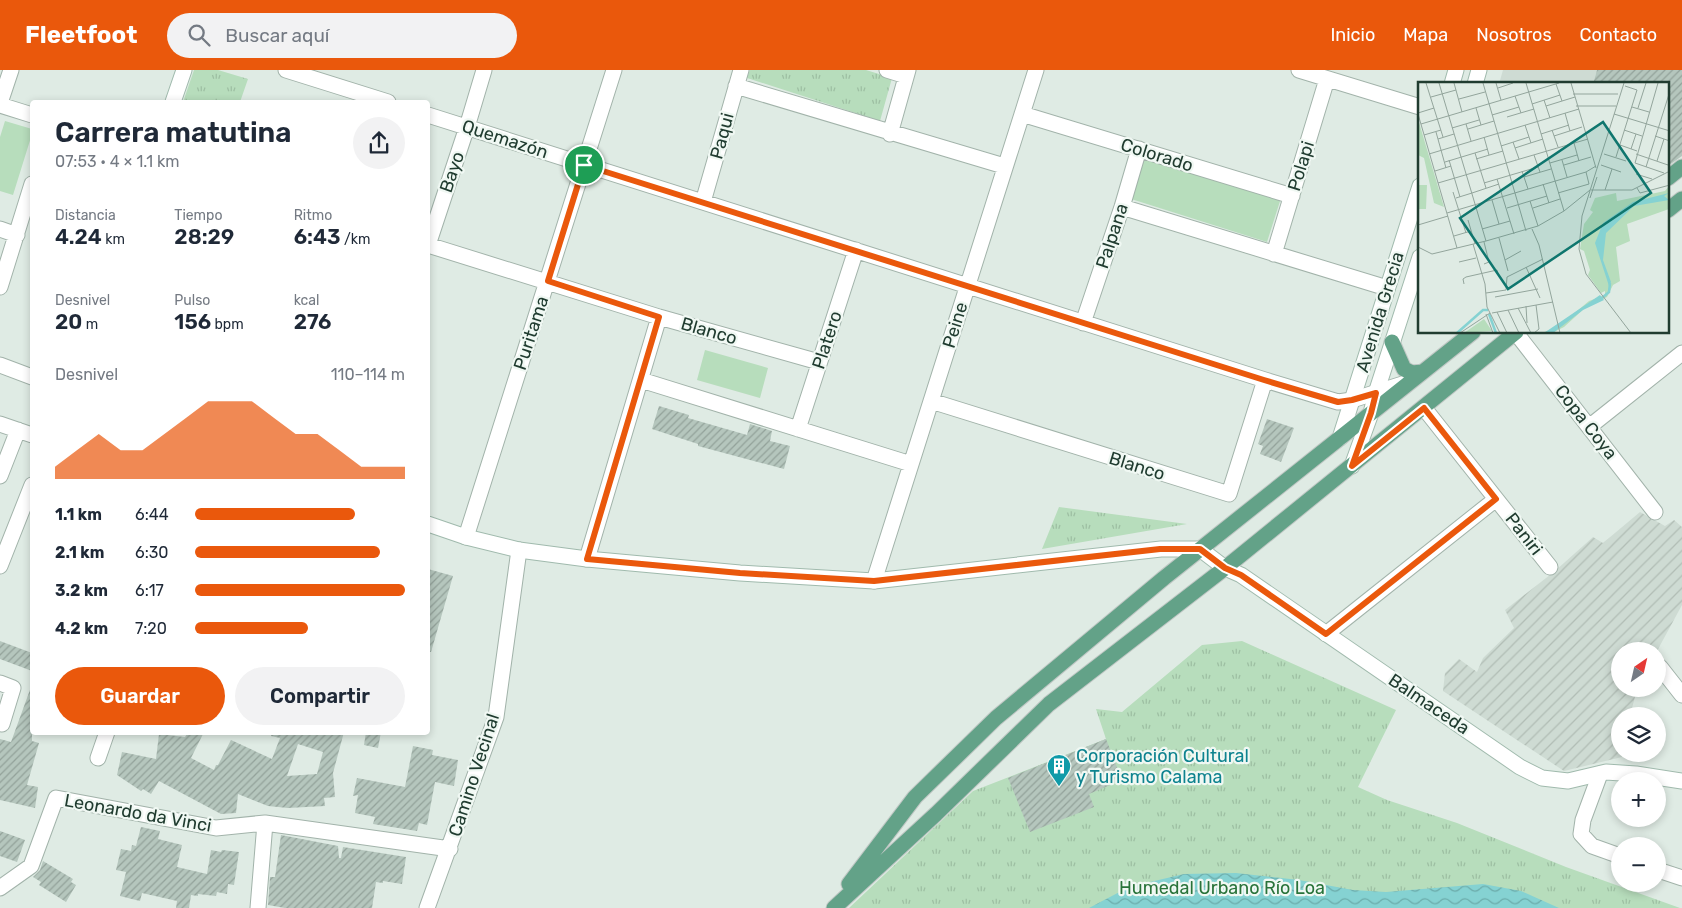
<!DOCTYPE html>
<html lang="es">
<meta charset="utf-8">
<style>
:root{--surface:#fff;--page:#f2f2f3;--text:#1f2937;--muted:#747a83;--accent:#ea580c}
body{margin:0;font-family:Rubik,sans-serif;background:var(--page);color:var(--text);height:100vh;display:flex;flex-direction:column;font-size:19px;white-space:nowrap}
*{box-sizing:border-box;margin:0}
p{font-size:16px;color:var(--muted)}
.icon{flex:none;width:28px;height:28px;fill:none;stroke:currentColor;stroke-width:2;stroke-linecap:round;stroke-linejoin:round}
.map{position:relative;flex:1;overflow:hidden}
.panel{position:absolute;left:30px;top:30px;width:400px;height:635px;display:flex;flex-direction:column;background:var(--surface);border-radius:5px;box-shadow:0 2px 8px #0003}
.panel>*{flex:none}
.needle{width:32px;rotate:34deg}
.controls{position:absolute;left:1611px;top:572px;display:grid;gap:10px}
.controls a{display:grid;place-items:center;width:55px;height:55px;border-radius:50%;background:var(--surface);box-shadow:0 2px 8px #0003;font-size:25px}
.pin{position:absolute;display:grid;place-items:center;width:42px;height:42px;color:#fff;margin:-21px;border:2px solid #fff;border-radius:50%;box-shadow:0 1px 5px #0007}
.round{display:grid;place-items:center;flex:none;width:52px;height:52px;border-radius:26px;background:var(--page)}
.overview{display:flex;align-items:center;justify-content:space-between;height:85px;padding:0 25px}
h1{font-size:28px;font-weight:600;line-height:38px}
.metrics{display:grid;grid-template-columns:repeat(3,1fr);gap:8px;height:85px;padding:5px 25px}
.metrics div{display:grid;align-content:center}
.metrics b{font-size:21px;font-weight:600}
.metrics small{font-size:14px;font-weight:400}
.metrics p{font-size:14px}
.chart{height:140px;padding:10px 25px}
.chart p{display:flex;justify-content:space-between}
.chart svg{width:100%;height:90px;margin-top:5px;fill:var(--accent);opacity:.7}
.cta{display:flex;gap:10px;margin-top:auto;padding:10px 25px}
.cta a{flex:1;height:58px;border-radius:30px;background:var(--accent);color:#fff;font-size:20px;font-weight:600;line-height:58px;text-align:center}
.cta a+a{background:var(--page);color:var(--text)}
ul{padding:0 25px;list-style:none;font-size:16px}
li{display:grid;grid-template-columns:80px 60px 1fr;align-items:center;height:38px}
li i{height:12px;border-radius:6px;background:var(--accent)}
header{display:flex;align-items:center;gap:30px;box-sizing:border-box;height:70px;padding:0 25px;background:var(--accent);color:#fff}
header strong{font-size:24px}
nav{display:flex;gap:28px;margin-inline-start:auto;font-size:18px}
.search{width:350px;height:45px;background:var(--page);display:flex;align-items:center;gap:12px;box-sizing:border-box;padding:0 18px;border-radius:28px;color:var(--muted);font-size:19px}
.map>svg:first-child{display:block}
.built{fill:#cedbd3}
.industrial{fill:url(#industrial-furrows)}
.green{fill:#b7ddbc}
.park{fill:url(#park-tufts)}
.water{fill:url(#water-waves)}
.building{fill:url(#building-hatch);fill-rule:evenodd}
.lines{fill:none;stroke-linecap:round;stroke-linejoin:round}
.street-casing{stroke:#a2b3aa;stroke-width:17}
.secondary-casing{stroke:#a0baad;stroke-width:17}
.primary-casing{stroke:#c1c8c5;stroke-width:17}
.street{stroke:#fff;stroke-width:15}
.secondary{stroke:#fff;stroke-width:15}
.primary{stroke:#63a288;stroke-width:15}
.route-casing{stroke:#fff;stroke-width:10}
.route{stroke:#ea580c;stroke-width:6}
.labels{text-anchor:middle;stroke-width:4.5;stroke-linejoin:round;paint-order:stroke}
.street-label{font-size:18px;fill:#203c30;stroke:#f0f8f3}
.culture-label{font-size:18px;fill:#0d838f;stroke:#f0f8f3;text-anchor:start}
.park-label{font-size:18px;fill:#29733a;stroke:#f0f8f3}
.inset-river{fill:none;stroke:#85d2d2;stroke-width:2.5}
.inset-road{fill:none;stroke:#93a59c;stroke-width:1}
.view{fill:#0f766e;fill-opacity:0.15;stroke:#0f766e;stroke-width:2.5}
.inset-edge{fill:none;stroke:#203c30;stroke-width:2.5}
</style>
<header>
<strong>Fleetfoot</strong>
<div class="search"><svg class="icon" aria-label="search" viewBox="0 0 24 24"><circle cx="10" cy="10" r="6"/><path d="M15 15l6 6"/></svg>Buscar aquí</div>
<nav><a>Inicio</a><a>Mapa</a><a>Nosotros</a><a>Contacto</a></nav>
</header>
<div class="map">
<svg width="1682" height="838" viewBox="0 0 1682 838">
<defs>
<pattern id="industrial-furrows" width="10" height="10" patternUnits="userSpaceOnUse" patternTransform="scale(1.25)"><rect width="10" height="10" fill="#cedbd3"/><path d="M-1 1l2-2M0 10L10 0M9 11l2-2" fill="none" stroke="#b1bdb5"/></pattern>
<pattern id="park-tufts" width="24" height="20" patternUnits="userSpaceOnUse" patternTransform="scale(1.25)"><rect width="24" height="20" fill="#b7ddbc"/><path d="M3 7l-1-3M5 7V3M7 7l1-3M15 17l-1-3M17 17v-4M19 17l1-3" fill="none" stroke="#9dbfa2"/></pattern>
<pattern id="water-waves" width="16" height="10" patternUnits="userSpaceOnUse" patternTransform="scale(1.25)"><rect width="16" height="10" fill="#85d2d2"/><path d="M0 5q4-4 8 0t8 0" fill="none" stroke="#6cacab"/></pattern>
<pattern id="building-hatch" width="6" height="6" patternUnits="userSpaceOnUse" patternTransform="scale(1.25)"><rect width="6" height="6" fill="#b5c6bd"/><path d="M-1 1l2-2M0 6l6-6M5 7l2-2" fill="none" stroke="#93a29a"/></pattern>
</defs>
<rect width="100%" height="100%" fill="#dfebe4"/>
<path class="built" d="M1503 0H1597L1593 14H1499Z"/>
<path class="industrial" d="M1640 442 1665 456 1674 450 1682 457V535L1657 581H1620V619H1637L1630 646H1620V684H1622V687L1564 701 1443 621 1445 603 1459 589 1477 602 1483 588 1514 558 1505 540 1555 501 1593 467 1603 473Z"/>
<path class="green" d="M5 51 32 59V64L13 125 0 121V67Z
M1143 84 1281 128 1267 172 1128 128Z
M705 280 768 298 760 328 697 310Z"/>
<path class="park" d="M194 0H218L248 9 240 32H183Z
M750 0H866L892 8 880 51 747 8Z
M1059 437 1187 454 1042 479Z
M1242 571 1396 640 1358 717 1387 730 1457 753 1566 797 1680 838H849L973 721 1106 669 1096 639 1122 642 1202 575Z"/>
<path class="water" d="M1236 803 1299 810 1353 820 1386 822 1483 814 1521 821 1559 838H1089L1129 817 1184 804Z"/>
<path class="building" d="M1597 0H1682V86L1668 96V14H1593Z
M659 336 689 345 688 348 747 365 750 354 772 361 770 371 790 376 784 399 698 376V374L652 359Z
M1267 349 1294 358 1281 392 1260 384 1263 376 1258 374Z
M428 499 453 506 431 582H428Z
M0 571 32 583V601L0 589Z
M31 617H32V671L39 673 27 715 38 717 35 738 0 730V669L11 672Z
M188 662H204L191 688 214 700 216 695H218L231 670 272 689 280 668 271 666 272 662H344L333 703 335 727 324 728 325 736 288 738 268 736 238 724 236 743 221 744 159 711 151 724 143 719 141 721 117 705 122 682 156 689 159 664 185 667ZM298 674 323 682 317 704 287 706Z
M366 662H381L378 678 364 675Z
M1106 669 1122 710 1089 724 1094 737 1030 762 1008 708Z
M413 676 433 680 432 685 458 690 454 716 435 712 427 755 419 753 417 761 373 754 375 747 355 743 358 725 353 726 357 708 405 717Z
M141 757 160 761 158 769 182 775 177 797 207 804 211 780 221 782 222 780 239 782 234 815 228 814 227 824 217 822 216 826 198 824V826L191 825 189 838H176L177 831 142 823 140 831 120 826 126 802 116 800 121 779 131 781 132 775 136 776Z
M0 761 25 770 17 792 0 786Z
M281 765 338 776 339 788H341L343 777 406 787 402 814 383 811V813L376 812 372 838H285L268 835 270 807H275Z
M43 791 73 809 71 812 76 815 66 832 39 815 41 812 33 807 40 800Z"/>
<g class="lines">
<g class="street-casing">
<path id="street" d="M286 0 388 32
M484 0 467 57 428 175 659 247 819 292
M887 0 906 6
M1299 0 1420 37
M736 16 1004 96
M0 33 11 0
M0 35 32 45
M1022 44 1292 126
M428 45 1265 310 1338 332 1352 330 1409 312
M890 64 908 0
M703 132 741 0
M1122 137 1387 218
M0 159 17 165
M1274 184 1327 9
M0 217 32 114
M1083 253 1122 137 1139 79
M1516 263 1655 442
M0 295 32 307
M641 310 911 394
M931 331 1229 424 1265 310
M1424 338 1550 497
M0 354 32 365
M1589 357 1682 283
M798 359 856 180
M0 406 18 360
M466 467 614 0
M587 489 659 247
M0 496 32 415
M874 511 1036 0
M1326 564 1496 429
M1660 597 1682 625
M0 613 13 618 2 654
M98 688 107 662
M1600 704 1583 750 1581 764 1592 776 1620 786
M1658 800 1682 808
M0 818 31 796 56 728 216 758 265 753 450 779
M258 838 265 753
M427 838 496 647 519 480"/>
</g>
<g class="secondary-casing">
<path id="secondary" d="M1452 14 1456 0
M1475 14 1479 0
M173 32 184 0
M1340 368 1420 116
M1352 396 1371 343 1376 323 1420 187
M428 454 466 467 519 480 587 489 740 503 874 511 1161 479H1200L1225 498 1241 505 1520 697 1542 708 1568 711 1606 702 1636 704 1682 711"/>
</g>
<g class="primary-casing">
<path id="primary" d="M1668 108 1682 97
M1668 140 1682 129
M1392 272 1404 299 1412 303 1423 302
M849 814 915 727 996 648 1164 508 1473 262
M834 838 936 744 1049 634 1225 498 1516 262"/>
</g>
<use href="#street" class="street"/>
<use href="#secondary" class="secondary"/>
<use href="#primary" class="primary"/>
</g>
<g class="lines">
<g class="route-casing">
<path id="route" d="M584 95 1264 310 1338 332 1352 330 1376 323 1371 343 1352 396 1424 338 1496 429 1326 564 1241 505 1225 498 1200 479H1160L874 511 740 503 587 489 659 247 548 211Z"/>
</g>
<use href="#route" class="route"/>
</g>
<defs>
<g id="building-pin" transform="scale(1.25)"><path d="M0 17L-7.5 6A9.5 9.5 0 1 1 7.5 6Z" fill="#0f9aa8" stroke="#f0f8f3"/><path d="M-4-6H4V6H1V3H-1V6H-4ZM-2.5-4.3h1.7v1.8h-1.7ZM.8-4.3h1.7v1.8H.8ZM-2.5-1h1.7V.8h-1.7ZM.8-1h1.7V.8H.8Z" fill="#fff"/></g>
</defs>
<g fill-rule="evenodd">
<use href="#building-pin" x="1059" y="696"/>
</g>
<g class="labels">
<g class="street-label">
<text transform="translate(722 66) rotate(-75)" y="6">Paqui</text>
<text transform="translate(505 69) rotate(18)" y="6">Quemazón</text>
<text transform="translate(1157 85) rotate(17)" y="6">Colorado</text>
<text transform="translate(1301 96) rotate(-73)" y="6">Polapi</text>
<text transform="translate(452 102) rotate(-71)" y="6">Bayo</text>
<text transform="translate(1112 166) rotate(-72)" y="6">Palpana</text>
<text transform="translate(1380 242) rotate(-73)" y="6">Avenida Grecia</text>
<text transform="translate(955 255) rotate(-73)" y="6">Peine</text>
<text transform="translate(709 261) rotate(16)" y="6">Blanco</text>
<text transform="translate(531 263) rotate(-72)" y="6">Puritama</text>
<text transform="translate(827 270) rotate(-72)" y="6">Platero</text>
<text transform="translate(1586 352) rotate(52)" y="6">Copa Coya</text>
<text transform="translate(1137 396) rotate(17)" y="6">Blanco</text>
<text transform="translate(1524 464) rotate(52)" y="6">Paniri</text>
<text transform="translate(1429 634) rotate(34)" y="6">Balmaceda</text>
<text transform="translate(474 705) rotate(-72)" y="6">Camino Vecinal</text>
<text transform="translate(138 743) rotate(10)" y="6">Leonardo da Vinci</text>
</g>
<g class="culture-label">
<text x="1076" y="692">Corporación Cultural<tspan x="1076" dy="21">y Turismo Calama</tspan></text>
</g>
<g class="park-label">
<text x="1222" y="824">Humedal Urbano Río Loa</text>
</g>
</g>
<g transform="translate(1418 12)">
<rect width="251" height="251" fill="#dfebe4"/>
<path d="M0 103H9L8 127H0ZM66 237 74 249 46 251Z" fill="#b7ddbc"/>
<path d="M0 37 26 125 16 121 6 76 0 73ZM251 104V127L209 142 212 159 198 165 202 199 195 203 189 215 168 225 146 245 134 251H124L141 244 171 219 187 213V209L183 211 170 193 172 188 166 169 162 167 166 142 175 130 172 128 177 116 198 111 199 119 247 109Z" fill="#b7ddbc"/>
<path d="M251 111 246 114 251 118 216 124 188 151 185 178 193 200 191 204 177 161 185 141 215 120ZM182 213 186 218 165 228 135 251H126Z" fill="#85d2d2"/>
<path class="inset-river" d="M184 216 191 210 192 201M71 232 78 251M39 251 65 228H70"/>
<path class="inset-road" d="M8 1 25 55M21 1 68 159 120 144 146 129 172 108M36 1 44 30M65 1 108 149M78 1 83 18M108 1 146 129M153 1 178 86M206 1 164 134 161 167 168 192 213 251M240 1 217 81 246 91M138 2 144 19M80 6 95 1M155 12H200M97 14 103 31M13 15 38 8M41 17 67 10M126 18 132 36M114 22 142 13M128 24 157 15M158 24H198M214 25 231 30M58 26 63 43M220 26 228 1M0 31 16 26M147 31 152 49M0 32 39 166M196 32 252 49M74 33 101 25M89 35 116 27M3 42 141 1M48 42 53 59M107 43 113 61M34 46 61 38M50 47 76 39M134 48 140 65M206 48 224 54M18 50 28 86M123 52 151 43M6 53 23 48M136 54 164 45M237 54 252 59M66 55 71 73M20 57 36 52M95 60 101 77M156 61 161 79M202 63 219 69M83 64 111 55M97 66 125 57M213 67 218 52M57 71 68 106M11 72 161 27M186 72 208 79M218 72 250 83 252 80M116 73 122 90M198 75 219 8 207 4M58 77 85 69M31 78 42 115M144 78 149 95M239 79 246 57M27 80 70 67M132 81 159 73M146 83 173 75M183 83 203 90M228 85 252 9M17 89 33 84M104 89 110 107M218 92 234 97M106 95 133 87M79 97 96 152M20 101 170 57M66 101 120 85M125 102 131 121M219 106 222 111 252 103M173 108H214L252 89M187 108 194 87M35 110 48 151M54 111 81 102M140 111 171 102 168 90M38 116 54 111M172 116 179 95M74 118 81 142M112 119 120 144M89 126 129 114M115 126 142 117M29 131 168 90 178 84M50 138 57 162M0 143 30 134M64 147 92 139M114 147 121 163 142 251M36 154 53 149M81 156 90 189M55 162 67 202 69 225 82 251M0 165 14 172 68 159M87 178 103 169M41 180 58 176M66 182 71 180 66 160M108 185 122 216M46 202 45 197 48 195 79 188 80 192M68 211 88 208 89 195 125 177M77 215 120 207M108 224 109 241M100 226 113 251M90 228 101 251M79 230 89 251M74 231 135 220M68 232 75 251M42 251 72 231M116 251 121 247 118 223"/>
<path class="view" d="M185 40 233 111 90 207 42 136Z"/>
<rect width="251" height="251" class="inset-edge"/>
</g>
</svg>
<div class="controls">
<a><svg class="needle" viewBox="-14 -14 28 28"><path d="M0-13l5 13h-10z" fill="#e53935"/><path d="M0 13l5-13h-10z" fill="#747a83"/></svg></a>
<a><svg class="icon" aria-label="layers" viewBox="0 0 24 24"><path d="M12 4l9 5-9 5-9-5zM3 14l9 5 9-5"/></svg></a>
<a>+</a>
<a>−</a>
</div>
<div class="pin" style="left:584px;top:95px;background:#1e9e55"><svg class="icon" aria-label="arrive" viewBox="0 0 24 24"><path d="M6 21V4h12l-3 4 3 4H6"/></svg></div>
<section class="panel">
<div class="overview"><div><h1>Carrera matutina</h1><p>07:53 · 4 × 1.1 km</p></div><a class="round"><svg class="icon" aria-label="share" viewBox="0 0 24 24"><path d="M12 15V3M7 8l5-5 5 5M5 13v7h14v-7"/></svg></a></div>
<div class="metrics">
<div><p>Distancia</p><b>4.24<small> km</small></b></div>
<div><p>Tiempo</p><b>28:29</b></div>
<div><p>Ritmo</p><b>6:43<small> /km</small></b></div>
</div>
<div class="metrics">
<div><p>Desnivel</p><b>20<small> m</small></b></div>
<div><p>Pulso</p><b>156<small> bpm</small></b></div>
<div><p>kcal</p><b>276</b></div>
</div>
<div class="chart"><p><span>Desnivel</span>110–114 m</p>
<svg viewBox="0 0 160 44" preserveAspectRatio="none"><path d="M0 44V38L10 30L20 22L30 30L40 30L50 22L60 14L70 6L80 6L90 6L100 14L110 22L120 22L130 30L140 38L150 38L160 38V44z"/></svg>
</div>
<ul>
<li><b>1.1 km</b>6:44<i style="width:76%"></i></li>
<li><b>2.1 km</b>6:30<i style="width:88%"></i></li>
<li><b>3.2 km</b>6:17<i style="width:100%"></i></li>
<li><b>4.2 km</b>7:20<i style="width:54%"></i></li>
</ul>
<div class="cta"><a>Guardar</a><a>Compartir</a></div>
</section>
</div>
